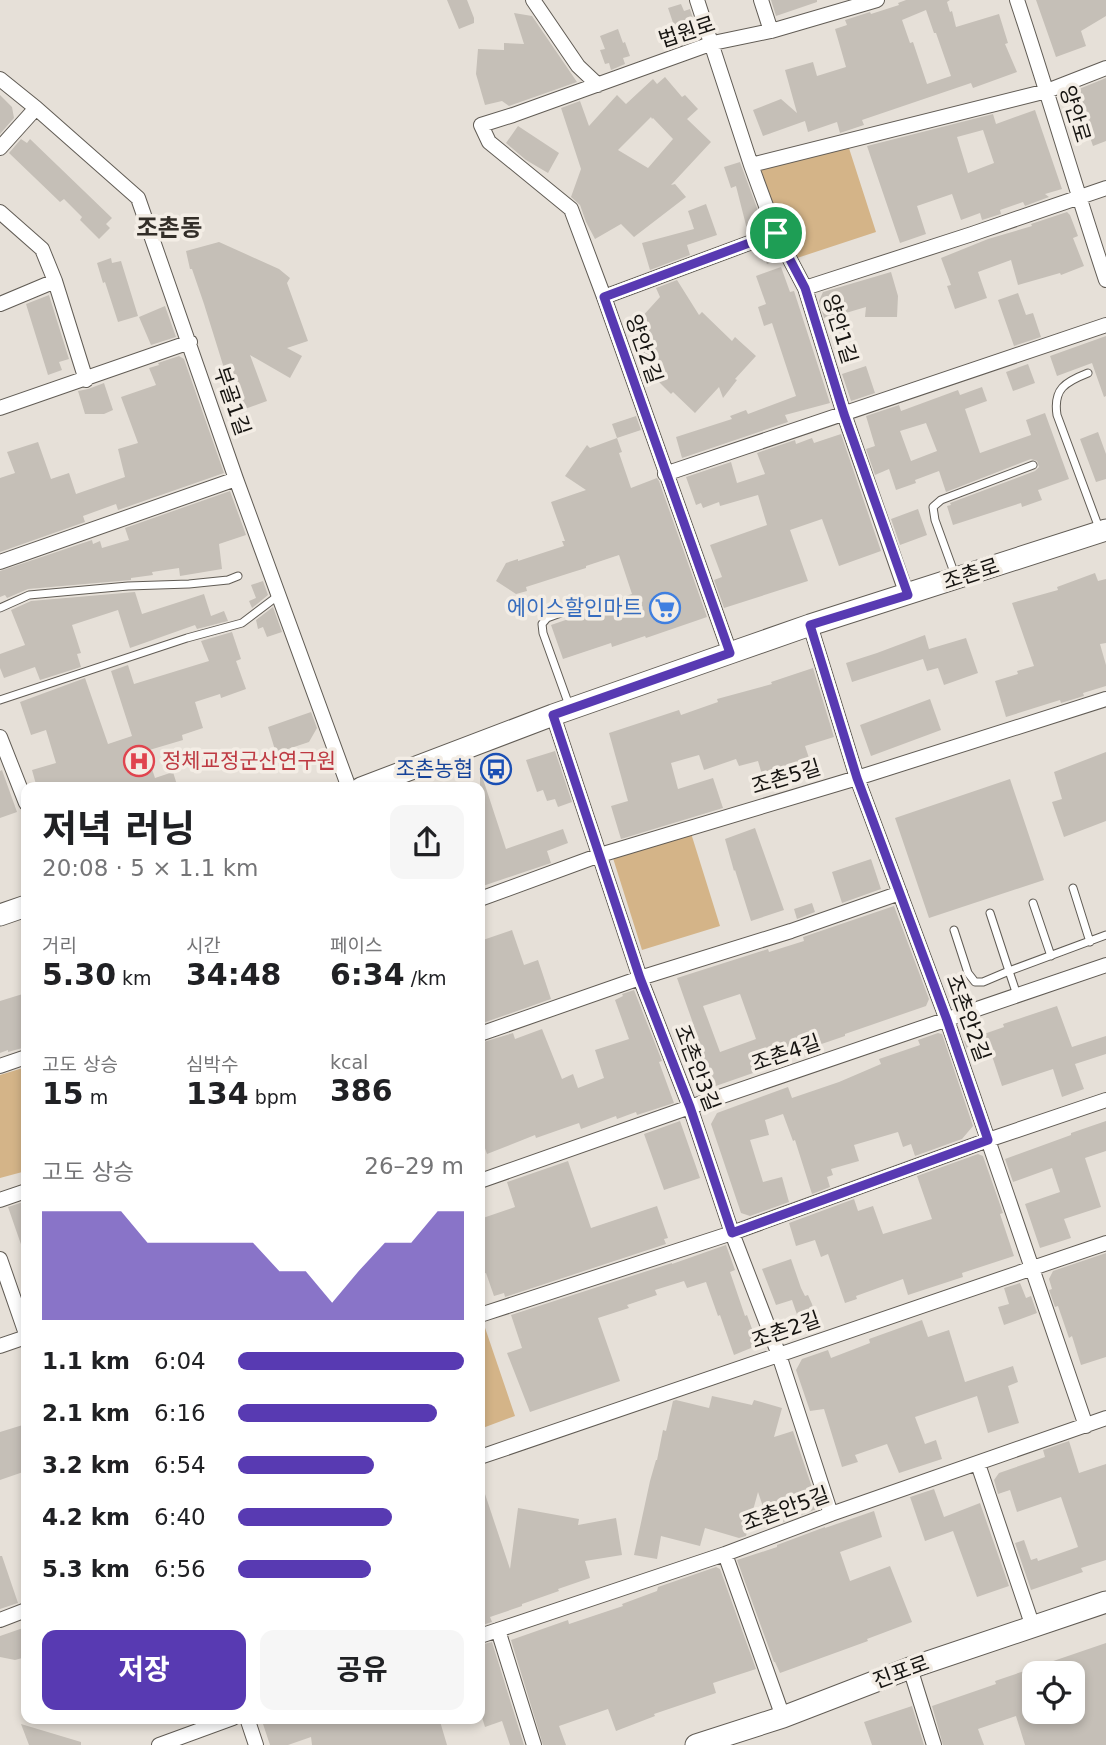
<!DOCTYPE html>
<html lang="ko">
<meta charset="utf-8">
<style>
:root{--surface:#fff;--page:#f6f6f6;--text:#202124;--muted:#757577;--accent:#583ab2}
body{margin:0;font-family:"DejaVu Sans","Noto Sans KR",sans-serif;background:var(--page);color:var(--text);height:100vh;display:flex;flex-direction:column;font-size:26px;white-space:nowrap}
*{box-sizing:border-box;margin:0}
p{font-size:23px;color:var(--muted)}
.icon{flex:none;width:38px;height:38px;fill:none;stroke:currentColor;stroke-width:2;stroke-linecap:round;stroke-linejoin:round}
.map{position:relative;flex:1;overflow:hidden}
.sheet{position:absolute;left:21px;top:782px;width:464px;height:942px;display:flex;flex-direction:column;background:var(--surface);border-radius:14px;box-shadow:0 4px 10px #0003}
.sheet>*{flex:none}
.tools{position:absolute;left:1022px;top:1661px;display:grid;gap:14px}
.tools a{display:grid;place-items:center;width:63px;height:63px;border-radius:14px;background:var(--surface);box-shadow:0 4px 10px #0003;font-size:35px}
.pin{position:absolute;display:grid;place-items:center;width:60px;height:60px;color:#fff;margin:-30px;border:4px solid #fff;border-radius:50%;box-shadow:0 2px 7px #0007}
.round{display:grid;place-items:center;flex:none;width:74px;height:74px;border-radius:14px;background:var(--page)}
.head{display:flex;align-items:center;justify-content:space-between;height:119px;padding:0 21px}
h1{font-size:38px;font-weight:700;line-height:52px}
.figures{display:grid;grid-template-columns:repeat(3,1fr);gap:10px;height:119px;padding:7px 21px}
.figures div{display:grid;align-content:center}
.figures b{font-size:30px;font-weight:700}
.figures small{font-size:19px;font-weight:400}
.figures p{font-size:19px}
.chart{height:196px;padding:14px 21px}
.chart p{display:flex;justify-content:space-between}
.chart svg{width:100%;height:126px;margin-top:7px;fill:var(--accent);opacity:.7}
.cta{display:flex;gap:14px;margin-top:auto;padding:14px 21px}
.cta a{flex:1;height:80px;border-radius:14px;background:var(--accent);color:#fff;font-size:28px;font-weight:700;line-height:80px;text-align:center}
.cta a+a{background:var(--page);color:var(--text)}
ul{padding:0 21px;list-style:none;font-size:23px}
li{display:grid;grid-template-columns:112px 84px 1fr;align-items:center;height:52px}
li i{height:18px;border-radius:9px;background:var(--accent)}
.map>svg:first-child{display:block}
.green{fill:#d4b488}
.building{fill:#c5bfb7;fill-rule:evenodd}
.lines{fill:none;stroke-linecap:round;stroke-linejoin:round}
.lane-casing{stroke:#615c55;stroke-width:9}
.street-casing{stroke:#615c55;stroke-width:16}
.secondary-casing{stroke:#615c55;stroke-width:23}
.lane{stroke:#fff;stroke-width:7}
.street{stroke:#fff;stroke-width:14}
.secondary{stroke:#fff;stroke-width:21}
.route-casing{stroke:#fff;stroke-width:14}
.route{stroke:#583ab2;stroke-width:9}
.labels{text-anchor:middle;stroke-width:7;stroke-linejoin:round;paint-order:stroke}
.street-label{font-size:21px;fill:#161411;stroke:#f3ede5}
.shop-label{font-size:21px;fill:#366cbe;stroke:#f3ede5;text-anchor:end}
.health-label{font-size:21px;fill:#be3a42;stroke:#f3ede5;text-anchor:start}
.transit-label{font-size:21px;fill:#164399;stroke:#f3ede5;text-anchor:end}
.quarter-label{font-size:24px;font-weight:bold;fill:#332e28;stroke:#f3ede5}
</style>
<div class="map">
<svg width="1106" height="1745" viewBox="0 0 1106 1745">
<rect width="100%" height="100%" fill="#e6e0d8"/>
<path class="green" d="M847 142 876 232 791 260 761 170Z
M690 830 720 926 642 950 612 855Z
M26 1067V1171L0 1178V1075Z
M480 1313 515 1416 480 1429Z"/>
<path class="building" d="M447 0H467L474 18V23L459 29Z
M771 0H817V2L776 16Z
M906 0H950L947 2 950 12 952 11 956 27 999 14 1008 43 1005 44 1017 72 973 88 971 83 862 120 864 125 840 133 837 122 808 132 805 121 763 136 753 110 781 99 797 113 785 70 813 62 817 76 846 67 835 29 847 25 845 20 870 12 871 14 899 5 898 3ZM926 10 934 33H936L951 76 927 84 913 42 910 43 902 20Z
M1036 0H1106V16L1081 31 1086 46 1056 57Z
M681 4 684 11 690 9 699 37 680 43 668 8Z
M514 13 532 16 577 82 509 106 502 101 485 105 476 74 478 49 504 50V43L524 44Z
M618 29 623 43 625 42 630 56 623 58 625 64 611 70 609 63 605 64 600 50 605 49 600 36Z
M665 77 682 97 685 95 698 109 687 119 711 142 671 185 675 184 686 197 634 237 621 224 595 239 586 222 580 205 571 197 581 169 561 108 580 101 589 126 617 95 626 104 653 79 657 84ZM651 117 652 119 653 118 673 139 648 168 618 150Z
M1106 78V141L1093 146 1074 91Z
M0 95 12 107 14 118 0 134Z
M1035 110 1062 189 1045 194 1049 197 1025 206 1023 202 1000 210 1001 214 982 220 980 213 961 220 952 194 917 206 926 234 900 243 867 146 993 114 996 124ZM983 130 994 163 968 173 957 137Z
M518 126 559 153 548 173 526 160 506 143Z
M21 139 27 143 30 139 112 218 106 224 110 228 99 239 80 220 82 217 64 199 60 202 9 153Z
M740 162 764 227 748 233 736 186 731 188 724 167Z
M706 204 717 235 687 245 690 255 650 270 642 243 694 229 688 211Z
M1067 212 1070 215 1078 236 1073 238 1084 266 1061 275 1060 273 1018 285 1011 260 978 272 987 298 955 309 947 286 951 285 941 258 988 239 1032 226 1031 224Z
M219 242 279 269 290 278 287 283 308 341 287 348 302 356 290 378 250 355 267 401 242 410 231 381 229 382 223 365 204 304 192 269H190L186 251Z
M770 246 779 260 767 264 761 249Z
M111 258 112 263 121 261 138 316 118 322 105 282 103 283 97 263Z
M781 267 790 292 794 291 830 403 785 415 788 422 682 458 676 437 732 419 730 416 746 410 748 414 796 396 772 323 764 326 758 307 766 304 756 276Z
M891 272 898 296 897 317H865L866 307 839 315 838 314 824 318 819 301 823 292Z
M677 280 699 315 702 312 732 341 735 337 756 356 735 379 737 380 723 398 719 387 695 413 673 392 671 394 640 363 634 353 630 342 650 329 640 319 660 297 656 288Z
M1018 293 1026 315 1033 313 1041 337 1014 346 998 300Z
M49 295 69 359 59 362 62 370 48 375 26 304Z
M165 306 176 337 151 345 139 317Z
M1106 336V396L1104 397 1092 363 1057 376 1050 356Z
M179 356 184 359 224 473 118 510 116 504 83 516 85 522 0 552V478L15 473 7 452 38 442 51 479 69 473 76 494 125 477 118 449 138 443 121 397 156 385 149 368 159 365 158 363Z
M1028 364 1035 383 1013 391 1006 372Z
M866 366 875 393 851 401 842 374Z
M104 383 113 410 104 414H85L78 391 88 389Z
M982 387 987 401 965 409 980 453 1031 435 1026 420 1045 413 1069 479 1038 490 1042 500 1022 507 1021 503 953 525 947 506 951 505 950 503 1035 471 1039 467 1037 461 1031 459 946 492 939 471 915 480 916 483 896 490 889 469 875 475 866 449 875 446 866 416 899 405 901 411 958 390 960 395ZM926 423 937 451 911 461 900 431Z
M636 416 641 430 617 438 622 452 619 453 631 488 657 478 659 481 707 617 646 638 645 636 612 647 611 643 563 659 551 625 589 612 588 609 596 606 632 594 619 555 586 566V568L573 572 526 587 527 591 516 594 496 581 506 563 518 559V561L564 546 562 541H565L551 502 586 490 565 476 587 445 590 448 617 438 612 424Z
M1098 432 1106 454V479L1096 482 1080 439Z
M841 434 881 551 839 566 822 519 790 530 808 581 724 608 714 580 722 577 710 545 767 525 758 495 720 506 719 502 703 508 701 503 696 505 686 477 731 462 737 483 765 474 757 453 795 440 796 444 812 438 814 443Z
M230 491 246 535 219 544 222 569 180 576 179 568 152 572 153 575 131 578V580L28 589 7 598 5 595 0 597V571L92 540 93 544 100 541 102 548 129 540 125 528Z
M918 509 927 535 900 545 891 519Z
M1095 573 1098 581 1106 579V643L1100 644 1106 665V686L1083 693 1084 696 1061 703 1060 700 1006 717 995 681 1018 674 1017 671 1034 666 1012 603 1058 590 1057 587Z
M263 581 268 595 252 608 249 601 256 598 251 585Z
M135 592 142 614 204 594 211 616 224 611 228 621 197 629 195 625 130 648 118 610 72 625 81 653 77 654 81 667 40 680 35 667 4 678 0 668V654L25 645 11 610 31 601Z
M273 607 282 632 267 637 263 627 258 629 256 620Z
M232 632 241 659 236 661 246 689 221 698 220 694 195 702 203 728 182 735 183 740 146 751 155 778 173 772 178 788H37L32 770 56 763 46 730 31 735 20 702 85 678 108 744 132 736 111 671 128 665 134 684 209 661 201 641Z
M925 635 929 649 966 638 978 673 944 685 938 668 927 671 923 659 852 682 846 663 877 653Z
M813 668 834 737 805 746 811 764 763 778 758 761 739 766 736 759 704 770 699 755 671 763 678 789 713 778 723 808 621 839 611 806 628 801 609 733 679 710 681 715 718 702 717 699 772 684 771 682Z
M930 699 941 730 871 756 860 725Z
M311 712 317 728 309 742 276 753 268 727Z
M555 751 572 802 558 807 555 799 547 801 543 790 537 792 526 760Z
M1106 752V821L1064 837 1052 802 1062 799 1054 772Z
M2 770 17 812 0 818V771Z
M482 776 506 849 563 829 568 843 547 851 551 863 480 887V777Z
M1010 779 1044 880 929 918 895 818Z
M755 828 784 910 751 921 735 870 734 871 725 839Z
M871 859 881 889 842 903 832 872Z
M812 903 815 912 797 919 794 909Z
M894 906 929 999 926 1006 845 1034V1036L751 1068 753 1073 710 1088 699 1083 681 1031 694 1026 677 978 768 949 769 952 804 941 803 937ZM740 994 756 1039 720 1052 703 1006Z
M512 930 524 965 538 960 551 999 480 1024V941Z
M634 990 662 1061 659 1062 674 1103 637 1115 636 1112 617 1119 616 1116 581 1129 579 1123 536 1138 535 1135 487 1154 480 1134V1043L513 1033 515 1039 542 1029 562 1079 573 1074 578 1088 604 1078 595 1050 629 1039 615 1000 623 996 622 994Z
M26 993V1047L8 1052V1050L0 1053V1001Z
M1057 1006 1072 1047 1106 1036V1054L1075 1064 1084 1089 1062 1097 1053 1069 1002 1086 992 1056 972 1063 964 1041 1004 1027 1003 1024Z
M938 1033 942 1034 973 1126 962 1139 915 1156 911 1144 903 1147 898 1132 854 1145 859 1161 831 1169 833 1175 827 1177 830 1187 812 1194 795 1140 793 1141 783 1114 765 1120 769 1135 750 1140 763 1182 782 1177 789 1202 750 1216 741 1213 711 1124 717 1113 788 1087 792 1098 839 1082 881 1064 879 1059 920 1045 918 1040Z
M680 1121 700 1178 664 1190 644 1134Z
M1106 1121V1151L1085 1158 1101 1207 1064 1219 1071 1238 1040 1248 1025 1204 1060 1192 1052 1168 1013 1182 1005 1159 1071 1135V1133Z
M978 1154 983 1156 1003 1213 1000 1214 1014 1256 962 1273 963 1277 908 1295 903 1279 856 1296 857 1299 845 1303 828 1254 821 1257 815 1240 796 1246 789 1223 854 1199 858 1211 873 1206 883 1234 932 1219 917 1176Z
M568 1161 591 1228 657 1206 668 1238 664 1239 666 1244 505 1297 504 1293 494 1296 486 1273 480 1275V1219L515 1207 507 1182Z
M26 1201V1253H24L8 1207Z
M726 1245 735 1270 730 1272 745 1316 747 1315 756 1340 751 1348 734 1355 720 1315 718 1316 706 1282 687 1288 684 1281 655 1290 657 1295 627 1305 629 1308 598 1318 620 1381 530 1412 507 1353 522 1348 511 1315 672 1263V1264Z
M1106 1253V1357L1081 1365 1072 1336 1069 1338 1058 1306 1055 1307 1049 1290 1052 1289 1049 1279 1053 1271Z
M791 1259 801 1288 805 1296 808 1295 812 1304 817 1322 801 1326 792 1300 776 1305 762 1269Z
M1020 1283 1026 1298 1031 1296 1037 1313 1004 1325 998 1307 1009 1304 1004 1288Z
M922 1320 928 1337 949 1330 965 1382 1013 1366 1018 1382 1008 1386 1019 1423 988 1433 977 1396 915 1417 925 1444 936 1440 942 1459 899 1473 887 1444 855 1455 858 1462 842 1467 824 1409 810 1411 796 1370 802 1359 828 1350 831 1358 870 1343 869 1339Z
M712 1396 752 1405 754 1400 782 1408 774 1437 793 1431 819 1508 770 1527 758 1492 746 1536 739 1538 705 1528 700 1546 661 1536 657 1559 634 1555 650 1481 656 1460H657L663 1430 666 1431 673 1401 676 1400 709 1408Z
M26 1424V1471L0 1480V1432Z
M1069 1441 1079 1473 1106 1464V1560L1081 1568 1083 1572 1031 1590 1015 1543 1024 1540 1031 1560 1037 1558 1038 1561 1078 1547 1061 1497 1017 1512 1010 1490 998 1494 994 1480 999 1473 1045 1457 1043 1450Z
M480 1485H482L510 1569 518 1508 579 1519 578 1525 616 1518 622 1555 585 1561 590 1578 558 1589 559 1591 522 1604V1606L490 1617 492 1622 480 1626Z
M934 1489 944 1517 980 1503 1009 1586 977 1597 953 1531 925 1541 910 1497Z
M874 1511 882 1537 840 1552 850 1581 890 1566 912 1622 867 1639 868 1641 780 1673 775 1662H774L737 1560 777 1547V1545L825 1527V1528Z
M0 1556H2L18 1603 0 1609Z
M716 1567 720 1569 756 1669 713 1683 716 1693 654 1714 655 1716 616 1731 608 1709 559 1726 566 1745H543L511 1640 568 1620 569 1624 623 1606 622 1604 657 1591 658 1587Z
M26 1627V1657L15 1660 0 1657V1636Z
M492 1642 524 1745H510L502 1721 485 1727 480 1711V1645Z
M1106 1643V1745H1025L1016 1716 978 1729 984 1745H943L932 1706 996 1684 995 1681ZM1034 1673H1073V1712H1034Z
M912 1706 924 1745H872L864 1722Z
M261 1718H439L447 1745H312L311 1737 288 1745H270Z
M21 1724 81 1742V1745H29Z"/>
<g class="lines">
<g class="lane-casing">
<path id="lane" d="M1088 373C1065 382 1053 389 1057 415L1099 528
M955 575 935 520 933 507 941 500 1033 465
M0 608 29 595 128 586 189 584 228 580 238 576
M0 700 187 638 242 623 279 595
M570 708 543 633 542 624 547 618 591 602
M1073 888 1090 942
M1033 903 1051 956
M954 930 968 973 975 982H983L1009 971 990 913
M1017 995 1009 971 1106 935"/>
</g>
<g class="street-casing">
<path id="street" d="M533 0 578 66 598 85
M697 0 751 165 776 233 805 288 844 414 907 595
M761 0 771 31
M1017 0C1048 93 1075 187 1106 280
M0 79 36 108 138 198 236 479 349 788
M0 148 36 108
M751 165 1047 91 1106 68
M0 212 42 249 55 281 86 380
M805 288 972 234 1106 188
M604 297 776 233
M0 304 55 281
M0 408 190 342
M665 474 1106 325
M0 562 236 479
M810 625 857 778 947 1020 1086 1426
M730 653 604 297 571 209 489 142 481 125 513 115 713 43 771 31 877 0
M553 715 640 978 690 1107 732 1233 779 1355 831 1514
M0 737 26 803
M480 899 600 855 857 778 1106 699
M480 1034 640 978 791 931 900 893
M0 1066 26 1057
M480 1181 690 1107 1106 965
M0 1200 26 1191
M0 1259 26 1334
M480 1315 732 1233 988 1140 1106 1100
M0 1346 26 1337
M480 1457 1106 1243
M978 1464 1033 1627
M725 1554 783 1717
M0 1620 26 1610
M498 1630 534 1745
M480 1636 725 1554 831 1514 1106 1418
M910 1668 934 1745
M247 1718 256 1745
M159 1745 233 1718"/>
</g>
<g class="secondary-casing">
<path id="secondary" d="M361 788 553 715 730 653 810 625 1106 530
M0 915 26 906
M696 1745 783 1717 910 1668 1106 1602"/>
</g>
<use href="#lane" class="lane"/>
<use href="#street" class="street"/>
<use href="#secondary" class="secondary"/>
</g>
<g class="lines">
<g class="route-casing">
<path id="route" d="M776 233 805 288 844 414 908 595 810 625 857 778 947 1020 988 1140 732 1233 690 1107 640 978 553 715 730 653 604 297Z"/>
</g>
<use href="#route" class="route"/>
</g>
<defs>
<g id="supermarket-ring" transform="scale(1.575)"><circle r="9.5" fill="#f3ede5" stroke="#3f7fe0" stroke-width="1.5"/><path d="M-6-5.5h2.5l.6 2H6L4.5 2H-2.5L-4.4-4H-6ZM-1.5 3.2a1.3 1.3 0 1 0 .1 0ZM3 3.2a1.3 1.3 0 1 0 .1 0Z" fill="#3f7fe0"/></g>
<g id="hospital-ring" transform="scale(1.575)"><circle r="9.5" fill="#f3ede5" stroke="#e0444e" stroke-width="1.5"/><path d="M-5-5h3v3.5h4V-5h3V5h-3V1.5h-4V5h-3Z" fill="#e0444e"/></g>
<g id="bus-ring" transform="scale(1.575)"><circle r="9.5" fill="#f3ede5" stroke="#1a4fb4" stroke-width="1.5"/><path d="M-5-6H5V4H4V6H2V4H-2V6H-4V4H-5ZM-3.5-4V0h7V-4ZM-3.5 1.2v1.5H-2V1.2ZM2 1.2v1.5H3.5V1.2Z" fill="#1a4fb4"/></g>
</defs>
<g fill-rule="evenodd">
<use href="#supermarket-ring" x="665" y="608"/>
<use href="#hospital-ring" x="139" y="761"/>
<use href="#bus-ring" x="496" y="769"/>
</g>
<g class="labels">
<g class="street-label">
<text transform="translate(687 32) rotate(-18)" y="7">법원로</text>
<text transform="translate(1075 114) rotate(73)" y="7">양안로</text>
<text transform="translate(840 329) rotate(73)" y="7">양안1길</text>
<text transform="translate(644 349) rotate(71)" y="7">양안2길</text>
<text transform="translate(232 401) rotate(71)" y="7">부골1길</text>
<text transform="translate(971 574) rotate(-18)" y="7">조촌로</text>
<text transform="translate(786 777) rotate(-17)" y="7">조촌5길</text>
<text transform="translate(968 1018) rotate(70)" y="7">조촌안2길</text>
<text transform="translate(786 1053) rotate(-19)" y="7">조촌4길</text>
<text transform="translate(697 1068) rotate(69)" y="7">조촌안3길</text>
<text transform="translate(786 1330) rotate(-19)" y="7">조촌2길</text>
<text transform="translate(786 1509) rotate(-20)" y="7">조촌안5길</text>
<text transform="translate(901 1672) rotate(-20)" y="7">진포로</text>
</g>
<g class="shop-label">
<text x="642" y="615">에이스할인마트</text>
</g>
<g class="health-label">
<text x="162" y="768">정체교정군산연구원</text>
</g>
<g class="transit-label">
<text x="473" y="776">조촌농협</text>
</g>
<g class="quarter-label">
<text x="169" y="236">조촌동</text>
</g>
</g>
</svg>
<div class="tools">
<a><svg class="icon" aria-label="locate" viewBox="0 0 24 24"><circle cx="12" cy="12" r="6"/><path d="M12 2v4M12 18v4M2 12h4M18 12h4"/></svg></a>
</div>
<div class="pin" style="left:776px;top:233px;background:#1e9e55"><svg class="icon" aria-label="arrive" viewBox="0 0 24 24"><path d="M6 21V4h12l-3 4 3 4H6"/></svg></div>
<section class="sheet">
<div class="head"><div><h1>저녁 러닝</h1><p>20:08 · 5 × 1.1 km</p></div><a class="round"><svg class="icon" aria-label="share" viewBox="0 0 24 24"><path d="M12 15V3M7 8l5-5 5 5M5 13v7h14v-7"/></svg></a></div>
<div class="figures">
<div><p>거리</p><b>5.30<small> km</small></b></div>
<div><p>시간</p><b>34:48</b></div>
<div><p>페이스</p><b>6:34<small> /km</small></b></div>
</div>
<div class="figures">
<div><p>고도 상승</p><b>15<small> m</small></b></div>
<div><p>심박수</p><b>134<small> bpm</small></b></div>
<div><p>kcal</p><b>386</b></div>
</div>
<div class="chart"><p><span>고도 상승</span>26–29 m</p>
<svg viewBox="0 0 160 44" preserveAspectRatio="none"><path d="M0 44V6L10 6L20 6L30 6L40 17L50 17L60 17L70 17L80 17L90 27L100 27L110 38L120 27L130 17L140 17L150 6L160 6V44z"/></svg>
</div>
<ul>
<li><b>1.1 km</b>6:04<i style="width:100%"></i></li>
<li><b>2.1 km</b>6:16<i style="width:88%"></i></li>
<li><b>3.2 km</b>6:54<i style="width:60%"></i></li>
<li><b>4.2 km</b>6:40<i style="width:68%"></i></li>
<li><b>5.3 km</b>6:56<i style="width:59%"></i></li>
</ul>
<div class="cta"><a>저장</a><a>공유</a></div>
</section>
</div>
